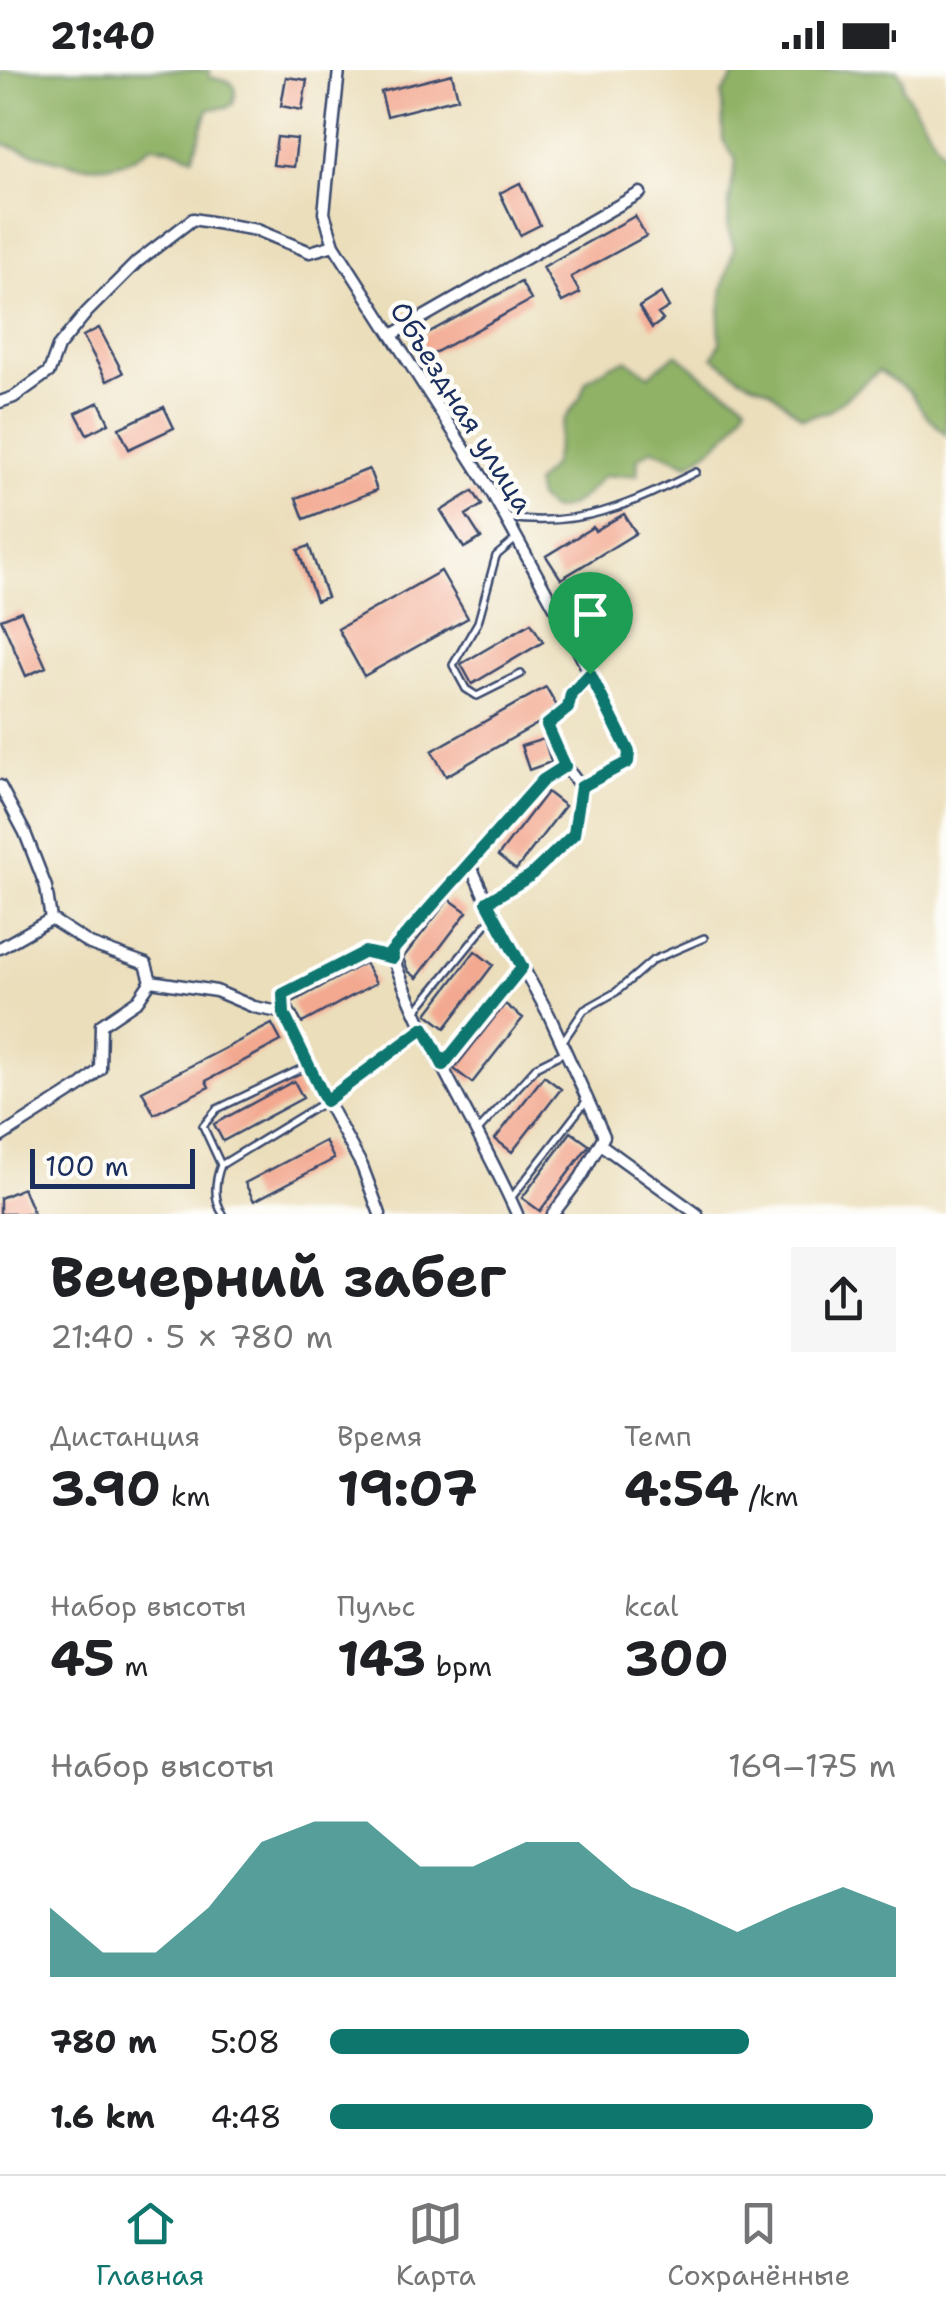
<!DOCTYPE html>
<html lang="ru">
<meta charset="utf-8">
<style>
:root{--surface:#fff;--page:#f6f6f6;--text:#202124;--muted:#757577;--line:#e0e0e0;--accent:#0f766e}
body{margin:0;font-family:"Shantell Sans",sans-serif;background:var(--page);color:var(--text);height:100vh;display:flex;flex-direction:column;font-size:38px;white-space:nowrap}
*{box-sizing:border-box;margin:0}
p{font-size:32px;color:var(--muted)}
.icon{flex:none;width:55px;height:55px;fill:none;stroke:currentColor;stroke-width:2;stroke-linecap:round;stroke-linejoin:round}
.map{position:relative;height:1144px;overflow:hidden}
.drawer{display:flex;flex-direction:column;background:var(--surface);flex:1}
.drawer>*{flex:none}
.scale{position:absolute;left:30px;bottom:25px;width:165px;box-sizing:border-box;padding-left:10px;border:5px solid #1b2f5e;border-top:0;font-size:28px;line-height:35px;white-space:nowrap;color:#1b2f5e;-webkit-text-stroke:8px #fdfcf7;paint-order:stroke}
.pin{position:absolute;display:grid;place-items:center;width:85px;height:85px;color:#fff;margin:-102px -42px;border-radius:50% 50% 50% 0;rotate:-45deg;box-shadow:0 0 10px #0007}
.pin .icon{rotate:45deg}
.round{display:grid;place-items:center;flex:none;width:105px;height:105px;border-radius:0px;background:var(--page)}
.headline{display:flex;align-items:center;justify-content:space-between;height:170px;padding:0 50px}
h1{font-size:55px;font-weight:700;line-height:75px}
.stats{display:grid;grid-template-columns:repeat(3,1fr);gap:15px;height:170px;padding:10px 50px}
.stats div{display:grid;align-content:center}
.stats b{font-size:50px;font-weight:700}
.stats small{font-size:28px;font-weight:400}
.stats p{font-size:28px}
.chart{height:280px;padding:20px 50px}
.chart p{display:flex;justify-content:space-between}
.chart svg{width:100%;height:180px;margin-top:10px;fill:var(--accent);opacity:.7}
ul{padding:0 50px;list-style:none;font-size:32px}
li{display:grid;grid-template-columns:160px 120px 1fr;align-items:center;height:75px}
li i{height:25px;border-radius:12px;background:var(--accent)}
.status{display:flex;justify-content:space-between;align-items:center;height:70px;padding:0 50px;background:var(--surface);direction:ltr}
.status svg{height:28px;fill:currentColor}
.menu{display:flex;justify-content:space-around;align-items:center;height:140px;border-top:2px solid var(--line);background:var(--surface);font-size:28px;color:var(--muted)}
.menu a{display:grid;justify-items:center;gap:5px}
.menu .current{color:var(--accent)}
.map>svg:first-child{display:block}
.forest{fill:#90b266;stroke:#567062;stroke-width:2.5}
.building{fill:#f3a890}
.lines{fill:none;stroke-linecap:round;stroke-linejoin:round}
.lane-casing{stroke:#3a496c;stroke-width:10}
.street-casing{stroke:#3a496c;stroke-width:15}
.lane{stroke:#fff;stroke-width:5}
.street{stroke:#fff;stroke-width:10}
.route-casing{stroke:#fff;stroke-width:20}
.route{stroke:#0f766e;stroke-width:12}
.labels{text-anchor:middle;stroke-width:9;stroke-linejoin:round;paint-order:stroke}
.street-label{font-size:28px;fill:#1b2f5e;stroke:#fdfcf7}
</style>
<div class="status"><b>21:40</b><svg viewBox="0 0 49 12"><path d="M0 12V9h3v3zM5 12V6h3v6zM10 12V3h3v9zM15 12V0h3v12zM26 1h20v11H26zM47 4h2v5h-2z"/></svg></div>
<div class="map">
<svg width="946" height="1144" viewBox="0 0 946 1144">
<rect width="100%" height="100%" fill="#fdfcf7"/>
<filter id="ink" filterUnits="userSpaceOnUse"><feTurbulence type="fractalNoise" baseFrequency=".01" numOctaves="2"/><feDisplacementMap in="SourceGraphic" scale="20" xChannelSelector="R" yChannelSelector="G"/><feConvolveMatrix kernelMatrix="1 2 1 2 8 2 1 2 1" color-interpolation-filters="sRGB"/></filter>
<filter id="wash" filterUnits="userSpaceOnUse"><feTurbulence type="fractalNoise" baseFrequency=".0048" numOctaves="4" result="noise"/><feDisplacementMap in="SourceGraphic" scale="40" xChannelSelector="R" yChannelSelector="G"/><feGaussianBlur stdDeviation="2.25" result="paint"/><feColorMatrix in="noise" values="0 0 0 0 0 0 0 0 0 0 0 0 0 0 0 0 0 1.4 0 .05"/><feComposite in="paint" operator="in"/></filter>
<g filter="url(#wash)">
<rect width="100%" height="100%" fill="#ebdebb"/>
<path class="forest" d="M0 0H210L209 7 231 12 236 20 233 34 227 37 208 39 193 87 171 78 151 76C145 80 138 86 131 89 89 108 41 84 0 73Z
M739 0H897L903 8V18L946 88V365L924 343 910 322 879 301 829 341 802 348 770 320 742 308 713 287 720 273 719 251 723 217 734 178 728 159 729 132 736 90 723 70 722 24Z
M676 284C688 292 698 303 710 311 723 319 735 324 747 334 734 362 715 377 689 394L653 379 638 388 637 405 603 406C587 424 577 438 552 440L538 428 535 414 552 396 563 351 580 328 586 311 611 295 627 290 649 305Z"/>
<g id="blocks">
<path class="building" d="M452 4 458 28 387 46 381 22Z
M286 7 307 10 302 40 281 36Z
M277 67 297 69 294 97 273 95Z
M520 113 540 155 520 165 500 123Z
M635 146 646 166 571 207 580 223 562 232 543 197Z
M521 212 531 230 427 287 417 269Z
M661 223 669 237 658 244 663 250 652 258 639 237Z
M99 258 123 303 107 311 83 266Z
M99 332 109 353 87 364 76 343Z
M164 337 174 358 129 379 119 358Z
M369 399 377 420 304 449 296 428Z
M473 421 482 435 466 445 481 468 464 478 441 441Z
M624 444 636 463 561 509 546 486 593 457 595 461Z
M309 476 327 527 316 531 298 480Z
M441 501 468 548 364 606 338 559Z
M21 541 46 597 26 606 1 549Z
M531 553 543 572 472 614 461 594Z
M546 617 557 636 539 653 446 706 432 681Z
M544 669 551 692 529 700 521 676Z
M547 722 565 736 516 800 498 786Z
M449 829 467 842 417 908 408 901 403 888Z
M475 881 493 895 445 958 427 944Z
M365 893 376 913 302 953 291 933Z
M505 934 523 948 472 1013 454 999Z
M272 954 281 971 206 1011 209 1017 154 1044 142 1021Z
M544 1006 561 1019 512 1082 495 1069Z
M294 1011 303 1028 223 1071 214 1054Z
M571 1062 589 1075 540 1141 522 1128Z
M325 1071 334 1089 254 1131 245 1113Z
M23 1118 34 1144H0V1128Z"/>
</g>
</g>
<g filter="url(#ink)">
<use href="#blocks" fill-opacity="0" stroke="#3a496c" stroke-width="2.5"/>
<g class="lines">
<g class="lane-casing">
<path id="lane" d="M508 448C582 458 631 434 696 402
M516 469 496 486 478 552 453 595 466 619 477 626 521 604
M283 940V924L365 882 393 889
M416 941 493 846
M563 971 584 940 616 922 653 890 704 868
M443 995 522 897
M478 1061 537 996 565 982
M221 1095 203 1056 217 1039 309 995
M512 1127 587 1030
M223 1144C213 1129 215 1111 221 1095L326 1031 422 960"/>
</g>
<g class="street-casing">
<path id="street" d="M339 0 324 143 334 175 488 416 575 574 629 683 628 691 581 717 574 764 530 806 487 832 549 945 604 1066 581 1107 553 1144
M392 265 640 123
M0 332 14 327 49 302 58 277 87 242 137 192 193 149 257 160 310 182 334 175
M565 696 547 655 568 638 571 624 590 604
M0 716 25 763 46 817 51 849 90 874 146 894 151 911 216 921 254 937 284 943 333 1043 362 1096 380 1144
M469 792 487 832
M0 878 51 849
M0 1067 82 1015 100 999 101 955 138 930 151 911
M600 1074 697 1144
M517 1144C478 1056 423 973 391 882L543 710 565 696 581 717"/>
</g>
<use href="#lane" class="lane"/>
<use href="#street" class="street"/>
</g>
</g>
<g class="lines" filter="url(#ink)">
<g class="route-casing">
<path id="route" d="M590 604 629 682 628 692 581 717 574 764 530 806 487 832 522 897 443 995 424 958 326 1031 284 944 283 924 365 882 393 888 391 882 543 710 565 696 547 655 568 638 571 624Z"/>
</g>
<use href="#route" class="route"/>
</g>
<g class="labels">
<g class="street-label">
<text transform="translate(462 337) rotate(58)" y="10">Объездная улица</text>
</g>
</g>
</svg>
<div class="scale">100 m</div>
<div class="pin" style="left:590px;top:604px;background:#1e9e55"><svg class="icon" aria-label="arrive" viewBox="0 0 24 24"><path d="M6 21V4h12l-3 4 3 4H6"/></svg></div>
</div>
<section class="drawer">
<div class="headline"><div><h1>Вечерний забег</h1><p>21:40 · 5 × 780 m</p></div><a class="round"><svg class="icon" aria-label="share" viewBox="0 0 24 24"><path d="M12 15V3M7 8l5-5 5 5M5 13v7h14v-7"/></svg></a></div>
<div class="stats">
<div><p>Дистанция</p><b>3.90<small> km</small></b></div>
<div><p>Время</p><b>19:07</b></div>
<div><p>Темп</p><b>4:54<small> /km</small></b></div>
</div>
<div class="stats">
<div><p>Набор высоты</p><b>45<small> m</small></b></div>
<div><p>Пульс</p><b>143<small> bpm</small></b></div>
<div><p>kcal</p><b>300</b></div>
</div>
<div class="chart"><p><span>Набор высоты</span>169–175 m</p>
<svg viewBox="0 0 160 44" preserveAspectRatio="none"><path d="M0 44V27L10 38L20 38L30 27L40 11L50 6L60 6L70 17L80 17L90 11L100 11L110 22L120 27L130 33L140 27L150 22L160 27V44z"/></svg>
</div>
<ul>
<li><b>780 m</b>5:08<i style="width:74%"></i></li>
<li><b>1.6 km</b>4:48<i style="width:96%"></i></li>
</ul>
</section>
<nav class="menu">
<a class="current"><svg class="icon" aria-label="home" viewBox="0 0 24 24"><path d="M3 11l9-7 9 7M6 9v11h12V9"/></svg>Главная</a>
<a><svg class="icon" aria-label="map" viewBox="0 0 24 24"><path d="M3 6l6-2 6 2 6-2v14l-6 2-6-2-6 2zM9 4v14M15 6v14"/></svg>Карта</a>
<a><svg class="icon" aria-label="saved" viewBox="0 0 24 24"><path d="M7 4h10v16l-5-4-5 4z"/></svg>Сохранённые</a>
</nav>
